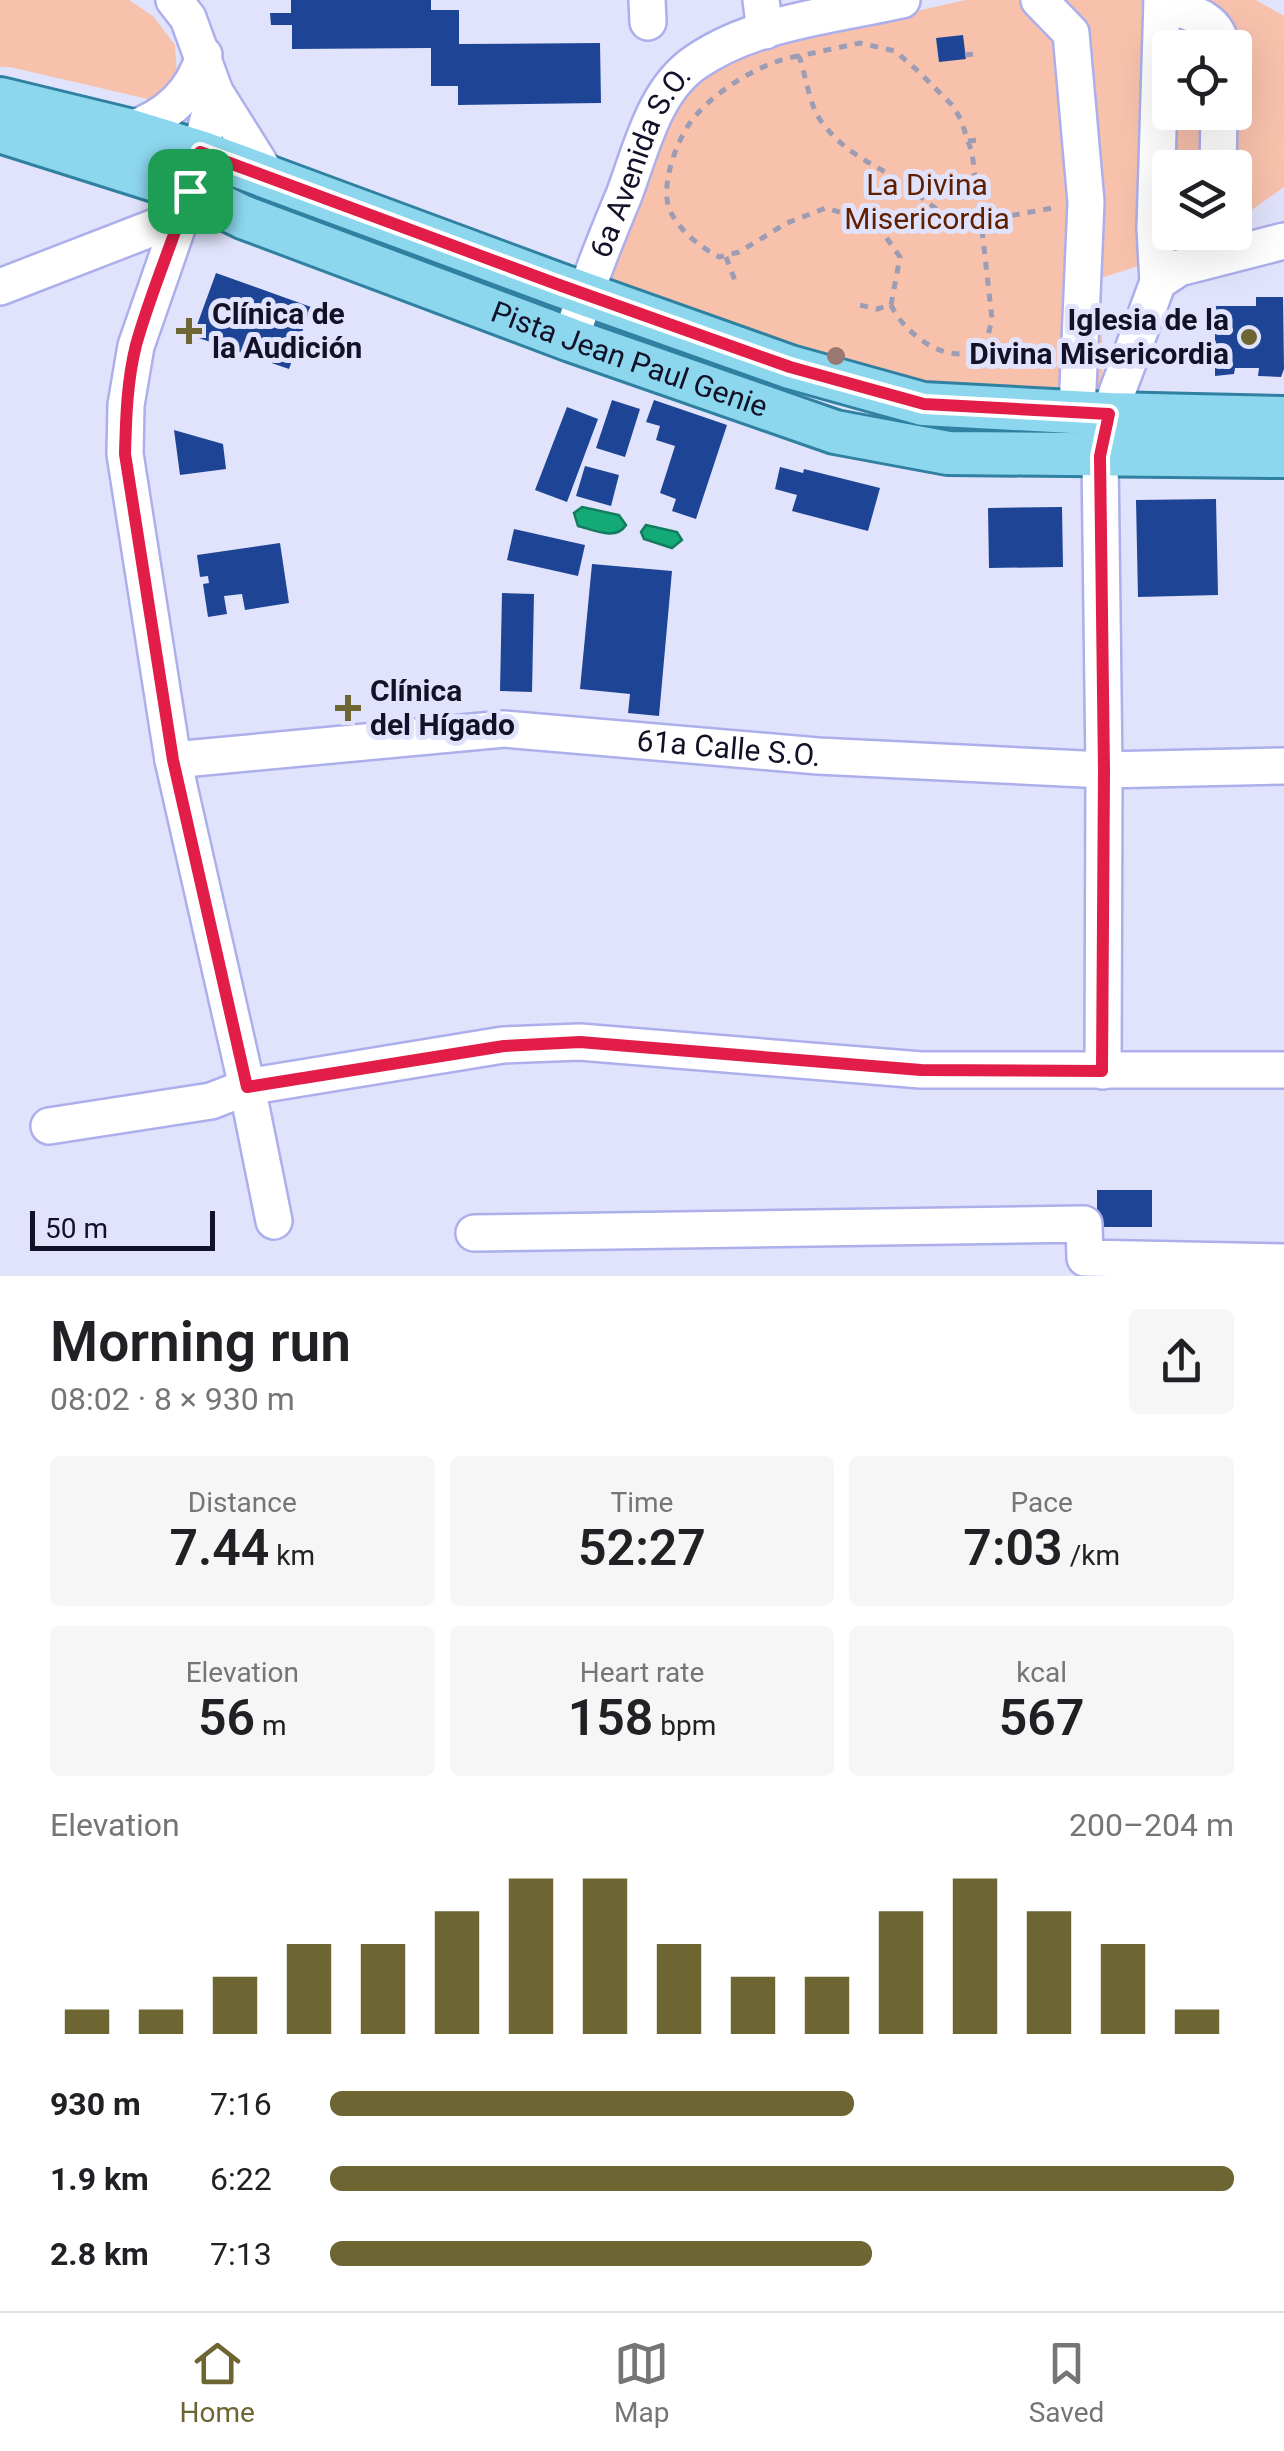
<!DOCTYPE html>
<meta charset="utf-8">
<style>
:root{--surface:#fff;--page:#f6f6f6;--text:#202124;--muted:#757577;--line:#e0e0e0;--accent:#6d6633}
body{margin:0;font-family:Roboto,sans-serif;background:var(--page);color:var(--text);height:100vh;display:flex;flex-direction:column;font-size:38px;white-space:nowrap}
*{box-sizing:border-box;margin:0}
p{font-size:32px;color:var(--muted)}
.icon{flex:none;width:55px;height:55px;fill:none;stroke:currentColor;stroke-width:2;stroke-linecap:round;stroke-linejoin:round}
.map{position:relative;height:1276px;overflow:hidden}
.drawer{display:flex;flex-direction:column;background:var(--surface);flex:1}
.drawer>*{flex:none}
.fabs{position:absolute;left:1152px;top:30px;display:grid;gap:20px}
.fabs a{display:grid;place-items:center;width:100px;height:100px;border-radius:10px;background:var(--surface);box-shadow:0 10px 40px #0002;font-size:50px}
.scale{position:absolute;left:30px;bottom:25px;width:185px;box-sizing:border-box;padding-left:10px;border:5px solid #121127;border-top:0;font-size:28px;line-height:35px;white-space:nowrap;color:#121127;-webkit-text-stroke:8px #e1e3fc;paint-order:stroke}
.pin{position:absolute;display:grid;place-items:center;width:85px;height:85px;color:#fff;margin:-42px;border-radius:20px;box-shadow:0 5px 15px #0006}
.round{display:grid;place-items:center;flex:none;width:105px;height:105px;border-radius:10px;background:var(--page)}
.summary{display:flex;align-items:center;justify-content:space-between;height:170px;padding:0 50px}
h1{font-size:55px;font-weight:600;line-height:75px}
.metrics{display:grid;grid-template-columns:repeat(3,1fr);gap:15px;height:170px;padding:10px 50px}
.metrics div{display:grid;align-content:center;border-radius:10px;background:var(--page);text-align:center}
.metrics b{font-size:50px;font-weight:600}
.metrics small{font-size:28px;font-weight:400}
.metrics p{font-size:28px}
.chart{height:280px;padding:20px 50px}
.chart p{display:flex;justify-content:space-between}
.chart svg{width:100%;height:180px;margin-top:10px;stroke:var(--accent);stroke-width:6}
ul{padding:0 50px;list-style:none;font-size:32px}
li{display:grid;grid-template-columns:160px 120px 1fr;align-items:center;height:75px}
li i{height:25px;border-radius:12px;background:var(--accent)}
.dock{display:flex;justify-content:space-around;align-items:center;height:140px;border-top:2px solid var(--line);background:var(--surface);font-size:28px;color:var(--muted)}
.dock a{display:grid;justify-items:center;gap:5px}
.dock .current{color:var(--accent)}
.map>svg:first-child{display:block}
.green{fill:#f7c1ac;fill-rule:evenodd}
.water{fill:#13aa77;stroke:#137c5f;stroke-width:2.5}
.building{fill:#1e4595}
.lines{fill:none;stroke-linecap:round;stroke-linejoin:round}
.minor-casing{stroke:#acafeb;stroke-width:40}
.major-casing{stroke:#3080a1;stroke-width:48}
.path{stroke:#9c9db5;stroke-width:5;stroke-dasharray:8 8;stroke-linecap:butt}
.minor{stroke:#fff;stroke-width:35}
.major{stroke:#8cd7ee;stroke-width:42}
.tree{fill:#9a7871}
.route-casing{stroke:#fff;stroke-width:20}
.route{stroke:#e11d48;stroke-width:12}
.poi-dot{fill:#6d6633;stroke:#e1e3fc;stroke-width:4}
.labels{text-anchor:middle;stroke-width:10;stroke-linejoin:round;paint-order:stroke}
.street-label{font-size:30px;fill:#121127;stroke:#e1e3fc}
.park-label{font-size:30px;fill:#602000;stroke:#e1e3fc}
.poi-label{font-size:30px;font-weight:bold;fill:#121127;stroke:#e1e3fc;text-anchor:start}
</style>
<div class="map">
<svg width="1284" height="1276" viewBox="0 0 1284 1276">
<rect width="100%" height="100%" fill="#e1e3fc"/>
<path class="green" d="M0 0H129L153 16 175 45 177 73 162 96 152 100 10 67H0Z
M965 0H1256L1284 16V187L1235 222V168H1170V232L1221 233 1204 245 1101 278 1103 402 959 397 600 289 677 94 699 74 772 44ZM1170 48H1235V112H1170Z"/>
<path class="water" d="M582 507 619 515 626 525C616 541 594 530 578 526L574 513Z
M646 525 677 532 682 540 672 548 644 539 641 532Z"/>
<path class="building" d="M291 0H431V10H459V44L600 43 601 103 458 105V86H431V48L292 49V25H271L270 13H291Z
M963 35 966 59 939 62 936 38Z
M216 273 311 307 289 369 193 336Z
M1256 297H1283L1284 369 1281 377 1258 376 1259 368H1235L1234 374 1215 376V306H1256Z
M612 400 640 409 625 457 596 448Z
M654 400 727 425 696 519 672 511 676 499 660 493 675 446 656 440 660 426 646 422Z
M567 407 598 419 567 502 535 490Z
M174 430 223 444 226 469 180 475Z
M585 466 619 475 611 506 576 496Z
M780 467 803 473 804 469 880 488 868 531 792 511 797 495 775 489Z
M1216 499 1218 595 1138 597 1136 500Z
M1062 507 1063 567 989 568 988 508Z
M514 529 585 545 578 576 507 560Z
M280 543 289 603 245 610 242 594 224 596 227 614 208 617 203 584 209 583 208 576 200 577 197 555Z
M592 564 672 571 659 716 628 713 630 694 580 689Z
M502 593 534 594 532 692 500 691Z
M1097 1190H1152V1227H1097Z"/>
<g class="lines">
<g class="minor-casing">
<g id="minor">
<path d="M174 0 188 18 215 92 190 191 136 346 126 405 125 454 173 760 247 1087 274 1221"/>
<path d="M647 0 648 22"/>
<path d="M761 0 765 31"/>
<path d="M1039 0 1071 33 1086 202 1077 411"/>
<path d="M1162 4C1187 12 1219 16 1221 48"/>
<path d="M215 92 267 175"/>
<path d="M128 130C166 118 193 94 204 55"/>
<path d="M1218 168 1219 112"/>
<path d="M1158 282 1155 229 1162 0"/>
<path d="M0 287 181 217"/>
<path id="s1" d="M571 340C585 290 604 243 624 195 641 150 654 90 696 62 754 22 834 15 902 0"/>
<path id="s2" d="M173 760 504 729 818 756 1104 770 1284 766"/>
<path d="M1103 1071 1104 770 1100 456 1109 414 1158 282 1179 268 1284 241"/>
<path d="M49 1126 211 1101 247 1087 503 1045 580 1042 921 1070H1284"/>
<path d="M474 1233 1084 1224 1085 1258 1284 1262"/>
</g>
</g>
<g class="major-casing">
<g id="major">
<path d="M0 99 128 130 200 152 562 286 790 367 923 404 1109 414 1284 418"/>
<path id="s3" d="M0 131 190 191 243 217 571 340 835 432 948 453 1284 456"/>
</g>
</g>
<path class="path" d="M965 55 973 54
M798 56C763 62 721 87 697 114 679 133 660 182 669 208 677 229 700 247 719 257L739 252 787 223 826 208 876 223 900 257 891 305 877 309 855 304
M968 141 980 140
M726 257 737 286
M891 305C906 337 954 371 986 344L992 319 981 221C940 222 930 201 900 181 869 161 845 154 821 121 809 105 806 75 799 56L860 43 895 51 919 72 953 106 961 120 972 153 981 221 1058 207"/>
<use href="#minor" class="minor"/>
<use href="#major" class="major"/>
</g>
<circle class="tree" cx="836" cy="356" r="9"/>
<g class="lines">
<g class="route-casing">
<path id="route" d="M200 152 562 286 790 367 924 404 1109 414 1100 456 1104 770 1102 1071 921 1070 580 1042 504 1046 247 1087 173 760 125 454C126 418 127 381 136 345 154 280 184 218 200 152Z"/>
</g>
<use href="#route" class="route"/>
</g>
<g class="poi-dot">
<path d="M184 316h10v10h10v10h-10v10h-10v-10h-10v-10h10z"/>
<circle cx="1249" cy="337" r="10"/>
<path d="M343 693h10v10h10v10h-10v10h-10v-10h-10v-10h10z"/>
</g>
<g class="labels">
<g class="street-label">
<text dy="10" stroke="none"><textPath href="#s1" startOffset="192">6a Avenida S.O.</textPath></text>
<text dy="10" stroke="none"><textPath href="#s3" startOffset="670">Pista Jean Paul Genie</textPath></text>
<text dy="10" stroke="none"><textPath href="#s2" startOffset="558">61a Calle S.O.</textPath></text>
</g>
<g class="park-label">
<text x="927" y="195">La Divina<tspan x="927" dy="34">Misericordia</tspan></text>
</g>
<g class="poi-label">
<text x="212" y="324">Clínica de<tspan x="212" dy="34">la Audición</tspan></text>
<text x="1229" y="330" text-anchor="end">Iglesia de la<tspan x="1229" dy="34">Divina Misericordia</tspan></text>
<text x="370" y="701">Clínica<tspan x="370" dy="34">del Hígado</tspan></text>
</g>
</g>
</svg>
<div class="fabs">
<a><svg class="icon" aria-label="locate" viewBox="0 0 24 24"><circle cx="12" cy="12" r="6"/><path d="M12 2v4M12 18v4M2 12h4M18 12h4"/></svg></a>
<a><svg class="icon" aria-label="layers" viewBox="0 0 24 24"><path d="M12 4l9 5-9 5-9-5zM3 14l9 5 9-5"/></svg></a>
</div>
<div class="scale">50 m</div>
<div class="pin" style="left:190px;top:191px;background:#1e9e55"><svg class="icon" aria-label="arrive" viewBox="0 0 24 24"><path d="M6 21V4h12l-3 4 3 4H6"/></svg></div>
</div>
<section class="drawer">
<div class="summary"><div><h1>Morning run</h1><p>08:02 · 8 × 930 m</p></div><a class="round"><svg class="icon" aria-label="share" viewBox="0 0 24 24"><path d="M12 15V3M7 8l5-5 5 5M5 13v7h14v-7"/></svg></a></div>
<div class="metrics">
<div><p>Distance</p><b>7.44<small> km</small></b></div>
<div><p>Time</p><b>52:27</b></div>
<div><p>Pace</p><b>7:03<small> /km</small></b></div>
</div>
<div class="metrics">
<div><p>Elevation</p><b>56<small> m</small></b></div>
<div><p>Heart rate</p><b>158<small> bpm</small></b></div>
<div><p>kcal</p><b>567</b></div>
</div>
<div class="chart"><p><span>Elevation</span>200–204 m</p>
<svg viewBox="0 0 160 44" preserveAspectRatio="none"><path d="M5 44V38M15 44V38M25 44V30M35 44V22M45 44V22M55 44V14M65 44V6M75 44V6M85 44V22M95 44V30M105 44V30M115 44V14M125 44V6M135 44V14M145 44V22M155 44V38"/></svg>
</div>
<ul>
<li><b>930 m</b>7:16<i style="width:58%"></i></li>
<li><b>1.9 km</b>6:22<i style="width:100%"></i></li>
<li><b>2.8 km</b>7:13<i style="width:60%"></i></li>
</ul>
</section>
<nav class="dock">
<a class="current"><svg class="icon" aria-label="home" viewBox="0 0 24 24"><path d="M3 11l9-7 9 7M6 9v11h12V9"/></svg>Home</a>
<a><svg class="icon" aria-label="map" viewBox="0 0 24 24"><path d="M3 6l6-2 6 2 6-2v14l-6 2-6-2-6 2zM9 4v14M15 6v14"/></svg>Map</a>
<a><svg class="icon" aria-label="saved" viewBox="0 0 24 24"><path d="M7 4h10v16l-5-4-5 4z"/></svg>Saved</a>
</nav>
